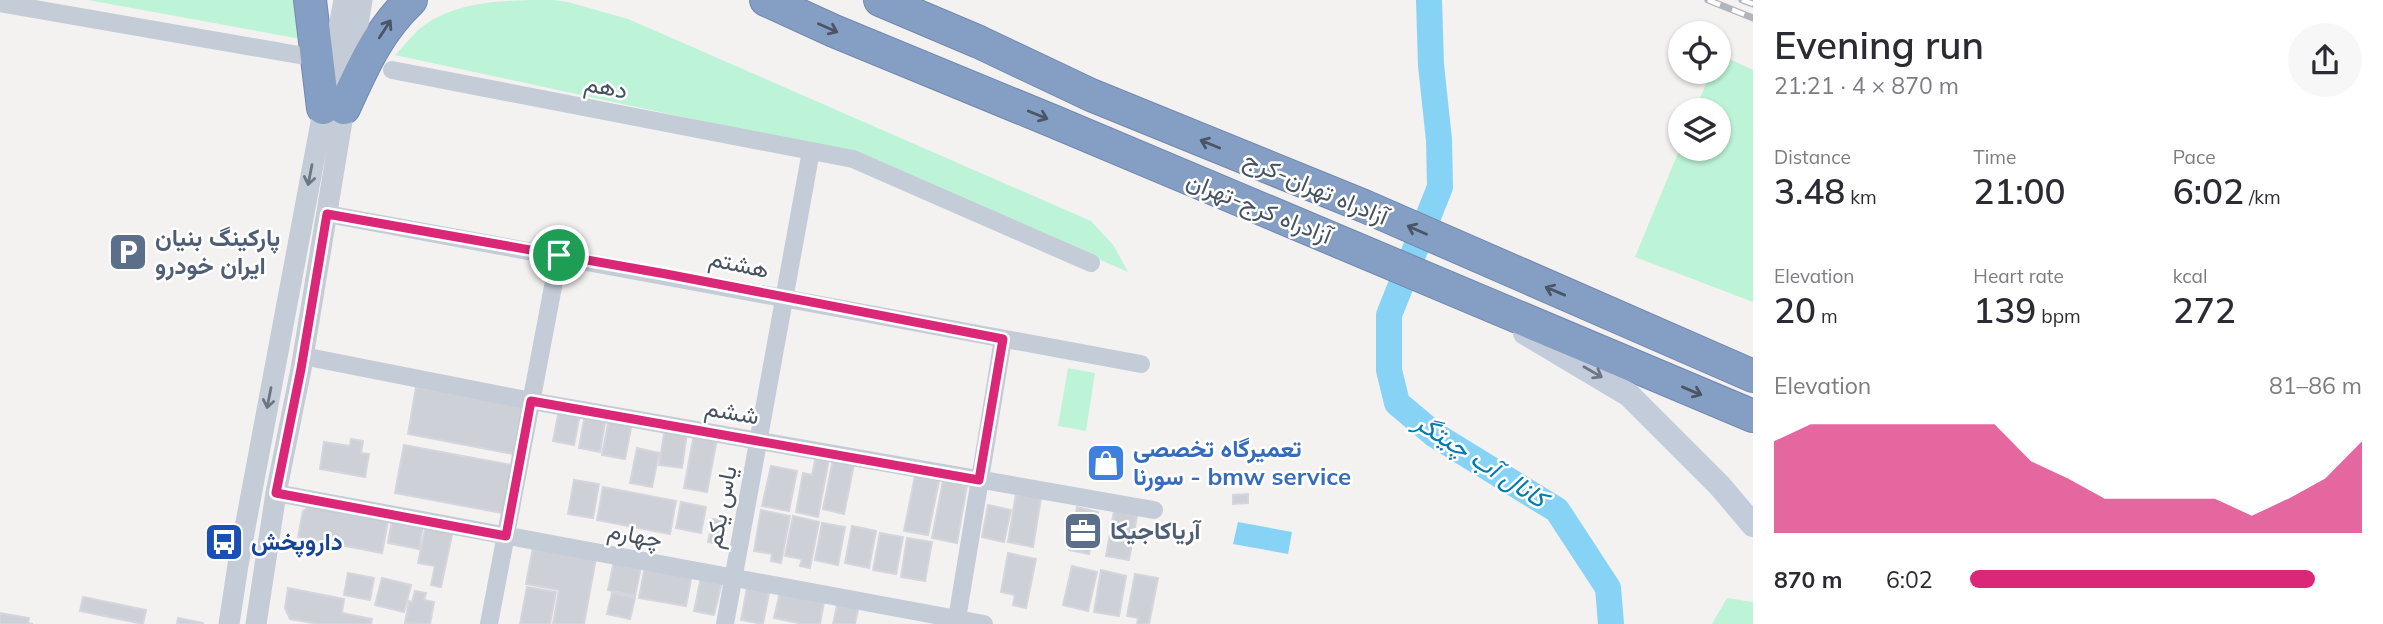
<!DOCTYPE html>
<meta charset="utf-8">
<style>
:root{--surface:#fff;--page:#f7f7f7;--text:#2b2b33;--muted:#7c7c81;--accent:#db2777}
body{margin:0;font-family:Mulish,Vazirmatn,sans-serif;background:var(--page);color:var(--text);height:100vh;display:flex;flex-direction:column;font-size:26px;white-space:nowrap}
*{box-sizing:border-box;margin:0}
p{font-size:23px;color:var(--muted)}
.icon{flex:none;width:38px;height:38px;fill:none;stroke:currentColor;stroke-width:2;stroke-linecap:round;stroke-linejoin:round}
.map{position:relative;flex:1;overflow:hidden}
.side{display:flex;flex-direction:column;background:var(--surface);width:630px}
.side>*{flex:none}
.tools{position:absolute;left:1668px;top:21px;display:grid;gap:14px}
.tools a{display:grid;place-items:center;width:63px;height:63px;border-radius:50%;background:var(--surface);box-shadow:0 2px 5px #0004;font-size:35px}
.pin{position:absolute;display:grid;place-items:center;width:60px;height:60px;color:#fff;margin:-30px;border:4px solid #fff;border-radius:50%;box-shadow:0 2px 7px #0007}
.round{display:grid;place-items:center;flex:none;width:74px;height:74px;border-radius:37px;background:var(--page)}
.summary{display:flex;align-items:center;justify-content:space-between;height:119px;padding:0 21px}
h1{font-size:38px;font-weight:600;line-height:52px}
.figures{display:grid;grid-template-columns:repeat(3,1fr);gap:10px;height:119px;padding:7px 21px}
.figures div{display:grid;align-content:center}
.figures b{font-size:35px;font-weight:600}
.figures small{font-size:19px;font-weight:400}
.figures p{font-size:19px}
.chart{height:196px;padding:14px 21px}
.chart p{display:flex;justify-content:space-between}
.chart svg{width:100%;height:126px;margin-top:7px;fill:var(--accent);opacity:.7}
ul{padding:0 21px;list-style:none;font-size:23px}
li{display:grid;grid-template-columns:112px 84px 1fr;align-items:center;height:52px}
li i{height:18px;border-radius:9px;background:var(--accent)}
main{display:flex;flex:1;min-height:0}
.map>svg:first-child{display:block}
.green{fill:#bdf4d7}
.water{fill:#86d3f5}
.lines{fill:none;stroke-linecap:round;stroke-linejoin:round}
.river{stroke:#86d3f5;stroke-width:26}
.building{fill:#cdd0d6;stroke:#d5d6dd;stroke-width:2}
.motorway-casing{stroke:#7088b0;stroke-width:34}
.minor{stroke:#c4ccd7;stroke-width:18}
.tertiary{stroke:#c4ccd7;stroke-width:21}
.secondary{stroke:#c2ccdb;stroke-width:24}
.motorway{stroke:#859ec4;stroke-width:32}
.rail-casing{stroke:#b3b5bc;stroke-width:7}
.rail{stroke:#fff;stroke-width:4.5;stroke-dasharray:13;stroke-linecap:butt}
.oneway{stroke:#4a5666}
.oneway2{stroke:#6c7784}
.oneway3{stroke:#6c7786}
.route-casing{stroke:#fff;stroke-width:14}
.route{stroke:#db2777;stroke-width:9}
.labels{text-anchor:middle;stroke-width:5;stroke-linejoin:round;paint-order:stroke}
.street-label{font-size:24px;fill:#475261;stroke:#fff}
.service-label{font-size:24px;font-weight:bold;fill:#4e5e75;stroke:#fff;text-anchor:start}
.shop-label{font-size:24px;font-weight:bold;fill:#366cbe;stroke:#fff;text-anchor:start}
.transit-label{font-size:24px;font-weight:bold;fill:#164399;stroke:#fff;text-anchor:start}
.water-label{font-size:26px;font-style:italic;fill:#017cb2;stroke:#fff}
</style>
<main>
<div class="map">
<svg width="1753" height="624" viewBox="0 0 1753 624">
<rect width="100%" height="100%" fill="#f4f1f1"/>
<path class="green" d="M88 0H295L301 39Z
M553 0 568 2 628 19 1091 221 1114 246 1128 272 1003 217 813 145 395 55C403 47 410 38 418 30 454 0 506 0 553 0Z
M1719 54 1753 70V302L1635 257 1680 148 1718 149V110H1695L1711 72H1718Z
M1068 368 1095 373 1086 431 1058 426Z
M1727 598 1753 602V624H1712Z"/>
<path class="water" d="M1238 522 1292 532 1288 554 1233 544Z"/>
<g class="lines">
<path class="river" d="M1429 0 1431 65 1439 140 1440 187 1389 315V370L1397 403 1435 435 1557 510 1608 588 1611 624"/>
</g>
<path class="building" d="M416 387 522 407 513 454 408 434Z
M559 410 580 414 574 445 553 441Z
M585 414 606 417 600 452 579 448Z
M609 419 632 423 625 459 602 455Z
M665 428 687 432 682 468 659 465Z
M694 434 717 439 707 492 684 488Z
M351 439 363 441 361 453 369 454 365 477 320 469 324 442 350 446Z
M404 445 511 465 502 513 395 493Z
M637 448 659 453 652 487 630 483Z
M816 456 829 459 818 517 796 512 803 473 812 475Z
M833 460 854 464 844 514 823 509Z
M771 466 797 471 789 511 762 506Z
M915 476 939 481 928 535 904 531Z
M574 480 599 484 593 518 568 514Z
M943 481 967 485 957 543 932 538Z
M603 487 676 501 670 534 597 520Z
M1016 494 1041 498 1033 547 1008 542Z
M1248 494V503L1233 504V495Z
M681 502 706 507 701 533 676 528Z
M988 505 1011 510 1004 542 982 537Z
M309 507 388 521 382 553 298 537 303 511Z
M1077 507 1098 512 1089 554 1069 550Z
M761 510 790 516 781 563 771 561 772 554 754 551Z
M1114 511 1137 516 1129 560 1106 556Z
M793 516 819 522 810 568 800 566 802 559 785 556Z
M392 519 423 525 419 549 388 543Z
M713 519 727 522 722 545 708 542Z
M822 523 845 527 838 565 815 560Z
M426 525 453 530 441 587 431 585 435 566 418 563Z
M852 526 876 531 869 568 845 563Z
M880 533 903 537 896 574 873 570Z
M907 538 932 542 925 581 901 577Z
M533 547 596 558 584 624H553L559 590 526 584Z
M1008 553 1036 559 1026 608 1013 605 1015 595 1001 592Z
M614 561 641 567 635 596 608 590Z
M645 566 692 574 686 606 639 598Z
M1072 566 1097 572 1088 611 1063 605Z
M1101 570 1126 576 1119 616 1094 612Z
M348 573 374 578 370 600 344 595Z
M1135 574 1158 578 1149 624H1137L1138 618 1127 616Z
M701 577 722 582 714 615 694 611Z
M382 578 411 585 404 612 375 605Z
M527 587 556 592 550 624H520Z
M288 588 344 599 342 613 372 619 371 624H319L290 619 285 608Z
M747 588H770L763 624 741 620Z
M415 591 426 593 424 600 434 602 430 624 405 623 409 601 412 602Z
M780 592 824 602 820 624H803L774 618Z
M612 593 635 598 630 619 607 614Z
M83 597 146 610 143 624 80 611Z
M838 601 859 605 855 624H833Z
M0 613 29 618 28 623 33 624H0Z
M178 618 203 623V624H177Z"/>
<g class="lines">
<g class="motorway-casing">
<path id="motorway" d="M310 0 323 108
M766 0 834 31 1055 122 1753 416
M880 0 979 42 1091 95 1364 206 1753 376
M344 108C363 67 378 31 411 0"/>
</g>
<path class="minor" d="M0 3 299 55
M392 70 853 159 1091 263
M327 214C599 262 870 314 1141 364
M303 356 531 401 1154 510
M276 493 984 624
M957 619 1003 339
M489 624 559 255
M725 624 811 151"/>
<path class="tertiary" d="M229 624 238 565 344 0
M256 624 276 493 301 369 362 0"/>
<path class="secondary" d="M1525 333 1629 395 1720 486 1753 525"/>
<use href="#motorway" class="motorway"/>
<g class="rail-casing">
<path id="rail" d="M1708 0 1753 18
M1742 0 1753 4"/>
</g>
<use href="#rail" class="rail"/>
</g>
<defs><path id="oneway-shaft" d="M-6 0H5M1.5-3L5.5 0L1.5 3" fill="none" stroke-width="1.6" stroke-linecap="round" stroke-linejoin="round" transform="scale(1.75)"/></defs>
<g class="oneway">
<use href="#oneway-shaft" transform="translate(828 28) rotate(24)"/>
<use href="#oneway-shaft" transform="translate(385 29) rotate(-57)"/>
<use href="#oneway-shaft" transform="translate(1038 115) rotate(22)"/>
<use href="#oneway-shaft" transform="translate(1210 144) rotate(-158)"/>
<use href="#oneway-shaft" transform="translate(1417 230) rotate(-156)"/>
<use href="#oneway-shaft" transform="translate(1555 291) rotate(-157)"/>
<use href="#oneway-shaft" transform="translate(1692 391) rotate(23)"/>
</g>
<g class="oneway2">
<use href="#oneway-shaft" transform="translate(310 175) rotate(101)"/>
<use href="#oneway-shaft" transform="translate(269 398) rotate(101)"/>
</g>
<use class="oneway3" href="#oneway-shaft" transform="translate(1593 372) rotate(30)"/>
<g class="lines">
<g class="route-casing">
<path id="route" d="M327 214 666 274 1003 339 979 480 531 401 506 536 276 493 301 369Z"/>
</g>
<use href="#route" class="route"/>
</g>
<defs>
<g id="parking-square" transform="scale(2.0125)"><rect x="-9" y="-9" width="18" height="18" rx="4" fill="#5c6f8a" stroke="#fff"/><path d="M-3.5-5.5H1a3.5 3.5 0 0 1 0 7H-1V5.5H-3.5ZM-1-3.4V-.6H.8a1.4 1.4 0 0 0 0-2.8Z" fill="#fff"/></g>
<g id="shop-square" transform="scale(2.0125)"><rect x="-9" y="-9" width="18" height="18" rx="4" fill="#3f7fe0" stroke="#fff"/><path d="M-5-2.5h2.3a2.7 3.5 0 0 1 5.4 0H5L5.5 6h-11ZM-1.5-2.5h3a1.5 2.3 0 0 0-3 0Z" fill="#fff"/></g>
<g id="office-square" transform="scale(2.0125)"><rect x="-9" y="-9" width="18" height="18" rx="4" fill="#5c6f8a" stroke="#fff"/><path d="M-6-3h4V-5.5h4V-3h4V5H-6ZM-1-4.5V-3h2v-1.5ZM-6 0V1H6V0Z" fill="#fff"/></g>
<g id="bus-square" transform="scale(2.0125)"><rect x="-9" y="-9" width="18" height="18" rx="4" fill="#1a4fb4" stroke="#fff"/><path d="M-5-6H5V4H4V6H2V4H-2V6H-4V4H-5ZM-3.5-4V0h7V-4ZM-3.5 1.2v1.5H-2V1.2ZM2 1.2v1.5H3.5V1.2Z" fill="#fff"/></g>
</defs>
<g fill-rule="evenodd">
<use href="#parking-square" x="128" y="252"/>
<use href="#shop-square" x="1106" y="463"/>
<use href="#office-square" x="1083" y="531"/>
<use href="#bus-square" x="224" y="542"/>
</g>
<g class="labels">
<g class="street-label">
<text transform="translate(606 87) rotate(11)" y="8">دهم</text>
<text transform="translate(1316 188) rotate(23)" y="8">آزادراه تهران-کرج</text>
<text transform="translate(1259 208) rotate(22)" y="8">آزادراه کرج-تهران</text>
<text transform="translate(739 264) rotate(12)" y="8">هشتم</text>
<text transform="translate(732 412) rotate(10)" y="8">ششم</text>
<text transform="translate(721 507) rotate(-79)" y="8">یاس یکم</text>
<text transform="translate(635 535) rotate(11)" y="8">چهارم</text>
</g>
<g class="service-label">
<text x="155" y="246">پارکینگ بنیان<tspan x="155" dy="28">ایران خودرو</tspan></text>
<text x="1110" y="539">آریاکاجیکا</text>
</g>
<g class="shop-label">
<text x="1133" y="457">تعمیرگاه تخصصی<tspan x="1133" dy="28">سورنا - bmw service</tspan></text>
</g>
<g class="transit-label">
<text x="251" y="550">داروپخش</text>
</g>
<g class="water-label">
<text transform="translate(1481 460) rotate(33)" y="9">کانال آب چیتگر</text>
</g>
</g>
</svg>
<div class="tools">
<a><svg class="icon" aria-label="locate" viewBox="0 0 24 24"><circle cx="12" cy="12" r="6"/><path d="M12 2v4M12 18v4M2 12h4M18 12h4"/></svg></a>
<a><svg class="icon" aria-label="layers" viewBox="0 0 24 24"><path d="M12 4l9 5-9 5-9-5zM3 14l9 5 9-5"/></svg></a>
</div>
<div class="pin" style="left:559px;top:255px;background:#1e9e55"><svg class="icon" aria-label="arrive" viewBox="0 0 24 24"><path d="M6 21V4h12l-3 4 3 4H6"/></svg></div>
</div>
<section class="side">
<div class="summary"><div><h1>Evening run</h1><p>21:21 · 4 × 870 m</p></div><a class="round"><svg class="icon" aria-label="share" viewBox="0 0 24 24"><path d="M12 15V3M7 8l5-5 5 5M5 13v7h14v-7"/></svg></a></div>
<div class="figures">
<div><p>Distance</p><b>3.48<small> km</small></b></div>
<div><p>Time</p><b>21:00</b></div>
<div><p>Pace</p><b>6:02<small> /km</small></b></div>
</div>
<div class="figures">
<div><p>Elevation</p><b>20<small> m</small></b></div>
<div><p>Heart rate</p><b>139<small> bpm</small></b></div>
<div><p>kcal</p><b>272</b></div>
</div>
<div class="chart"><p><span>Elevation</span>81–86 m</p>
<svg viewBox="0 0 160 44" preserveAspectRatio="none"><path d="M0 44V12L10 6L20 6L30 6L40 6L50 6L60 6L70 19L80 25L90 32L100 32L110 32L120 32L130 38L140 32L150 25L160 12V44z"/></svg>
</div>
<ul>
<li><b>870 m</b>6:02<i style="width:88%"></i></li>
</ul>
</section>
</main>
